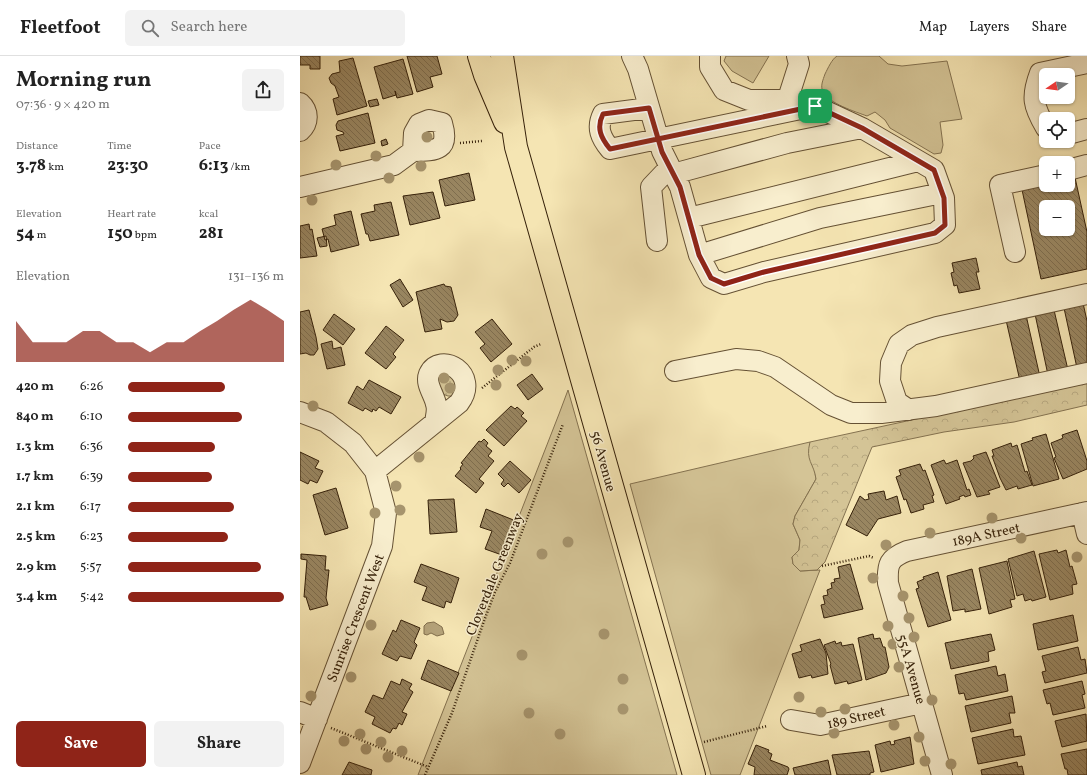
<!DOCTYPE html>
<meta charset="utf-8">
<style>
:root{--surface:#fff;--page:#f2f2f2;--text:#222;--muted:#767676;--line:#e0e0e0;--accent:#8f2418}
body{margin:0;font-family:Vollkorn,serif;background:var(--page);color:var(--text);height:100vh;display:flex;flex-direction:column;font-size:15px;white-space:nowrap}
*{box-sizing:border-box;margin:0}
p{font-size:13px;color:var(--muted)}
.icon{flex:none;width:22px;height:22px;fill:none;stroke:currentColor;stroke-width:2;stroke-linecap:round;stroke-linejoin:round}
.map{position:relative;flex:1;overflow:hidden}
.drawer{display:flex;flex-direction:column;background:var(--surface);width:300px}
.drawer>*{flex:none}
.needle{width:26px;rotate:257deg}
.controls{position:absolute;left:739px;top:12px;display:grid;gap:8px}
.controls a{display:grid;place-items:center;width:36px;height:36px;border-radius:6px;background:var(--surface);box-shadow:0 1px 3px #0004;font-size:20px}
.pin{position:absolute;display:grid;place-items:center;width:34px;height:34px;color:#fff;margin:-17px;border-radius:8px;box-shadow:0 2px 6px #0006}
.round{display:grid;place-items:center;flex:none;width:42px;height:42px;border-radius:6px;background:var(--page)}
.summary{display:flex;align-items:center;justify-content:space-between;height:68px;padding:0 16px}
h1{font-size:22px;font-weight:700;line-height:30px}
.figures{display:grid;grid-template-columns:repeat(3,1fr);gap:6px;height:68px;padding:4px 16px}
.figures div{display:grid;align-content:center}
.figures b{font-size:17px;font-weight:700}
.figures small{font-size:11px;font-weight:400}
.figures p{font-size:11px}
.chart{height:112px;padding:8px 16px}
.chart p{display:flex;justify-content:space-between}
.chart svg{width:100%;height:72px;margin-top:4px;fill:var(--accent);opacity:.7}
.action{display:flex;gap:8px;margin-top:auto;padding:8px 16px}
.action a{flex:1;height:46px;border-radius:6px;background:var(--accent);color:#fff;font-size:16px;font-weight:700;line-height:46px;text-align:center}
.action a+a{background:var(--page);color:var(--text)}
ul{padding:0 16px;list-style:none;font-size:13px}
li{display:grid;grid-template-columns:64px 48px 1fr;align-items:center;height:30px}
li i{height:10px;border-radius:5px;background:var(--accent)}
header{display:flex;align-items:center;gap:24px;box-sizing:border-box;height:56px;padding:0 20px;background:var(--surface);border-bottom:1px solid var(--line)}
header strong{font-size:19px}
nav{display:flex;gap:22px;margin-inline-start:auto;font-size:14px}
.search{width:280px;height:36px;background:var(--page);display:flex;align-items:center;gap:10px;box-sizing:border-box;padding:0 14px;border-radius:6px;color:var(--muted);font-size:15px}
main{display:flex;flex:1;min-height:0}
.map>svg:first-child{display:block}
.green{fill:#d4c496;stroke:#847250}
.forest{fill:url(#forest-crowns);stroke:#847250}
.garden{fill:url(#garden-dots);stroke:#847250}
.water{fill:#b4a279;stroke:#816e4c}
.building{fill:url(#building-back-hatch);stroke:#352009;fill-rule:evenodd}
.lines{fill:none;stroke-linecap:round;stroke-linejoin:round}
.minor-casing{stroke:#655134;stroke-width:22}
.highway-casing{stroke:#352009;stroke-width:24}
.path{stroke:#352009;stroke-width:2.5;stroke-dasharray:1 2;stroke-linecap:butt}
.minor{stroke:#f8eece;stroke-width:20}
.highway{stroke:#f5e5b3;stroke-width:22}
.tree{fill:#a6946d}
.route-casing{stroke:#fff;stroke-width:8}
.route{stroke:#8f2418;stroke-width:5}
.labels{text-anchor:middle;stroke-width:3;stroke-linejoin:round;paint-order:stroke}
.street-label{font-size:14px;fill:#352009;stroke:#f8eece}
</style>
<header>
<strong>Fleetfoot</strong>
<div class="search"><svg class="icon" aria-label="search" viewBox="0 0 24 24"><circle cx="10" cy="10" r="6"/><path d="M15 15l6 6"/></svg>Search here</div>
<nav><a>Map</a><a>Layers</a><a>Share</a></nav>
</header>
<main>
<section class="drawer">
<div class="summary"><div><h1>Morning run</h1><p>07:36 · 9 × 420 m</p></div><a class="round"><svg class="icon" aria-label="share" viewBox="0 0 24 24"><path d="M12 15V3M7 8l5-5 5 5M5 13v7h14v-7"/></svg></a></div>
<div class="figures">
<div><p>Distance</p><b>3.78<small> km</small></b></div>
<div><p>Time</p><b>23:30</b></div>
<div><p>Pace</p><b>6:13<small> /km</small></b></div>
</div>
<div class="figures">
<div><p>Elevation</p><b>54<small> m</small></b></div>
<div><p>Heart rate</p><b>150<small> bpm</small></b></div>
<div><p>kcal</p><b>281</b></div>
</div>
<div class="chart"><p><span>Elevation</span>131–136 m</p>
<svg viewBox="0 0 160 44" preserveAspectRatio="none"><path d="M0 44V19L10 32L20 32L30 32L40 25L50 25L60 32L70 32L80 38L90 32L100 32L110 25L120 19L130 12L140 6L150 12L160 19V44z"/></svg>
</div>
<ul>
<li><b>420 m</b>6:26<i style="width:62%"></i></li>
<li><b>840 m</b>6:10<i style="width:73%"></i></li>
<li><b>1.3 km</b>6:36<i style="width:56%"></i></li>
<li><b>1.7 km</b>6:39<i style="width:54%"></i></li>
<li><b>2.1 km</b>6:17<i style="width:68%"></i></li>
<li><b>2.5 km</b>6:23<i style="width:64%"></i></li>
<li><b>2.9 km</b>5:57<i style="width:85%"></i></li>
<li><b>3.4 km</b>5:42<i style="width:100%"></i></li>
</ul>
<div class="action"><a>Save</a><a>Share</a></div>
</section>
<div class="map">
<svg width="787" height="719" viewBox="0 0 787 719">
<defs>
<pattern id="forest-crowns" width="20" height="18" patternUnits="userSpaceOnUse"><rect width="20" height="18" fill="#d4c496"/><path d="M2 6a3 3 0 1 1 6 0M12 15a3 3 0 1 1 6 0" fill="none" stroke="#b7a880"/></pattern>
<pattern id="garden-dots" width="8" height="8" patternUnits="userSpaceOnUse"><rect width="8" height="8" fill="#d4c496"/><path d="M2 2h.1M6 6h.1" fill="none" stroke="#b7a880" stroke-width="1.8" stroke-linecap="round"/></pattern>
<pattern id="building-back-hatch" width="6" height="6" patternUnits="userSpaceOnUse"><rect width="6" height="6" fill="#998661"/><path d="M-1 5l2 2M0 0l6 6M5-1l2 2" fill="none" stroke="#7e6d4e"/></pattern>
</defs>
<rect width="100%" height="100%" fill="#f5e5b3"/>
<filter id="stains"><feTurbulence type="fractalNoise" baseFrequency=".005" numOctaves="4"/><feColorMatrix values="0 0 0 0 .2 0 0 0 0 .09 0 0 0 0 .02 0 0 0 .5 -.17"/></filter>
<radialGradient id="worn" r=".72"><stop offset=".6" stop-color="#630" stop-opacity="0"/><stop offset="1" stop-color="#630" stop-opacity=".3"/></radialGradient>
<path class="green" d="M426 0H469L453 27 432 15 424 5Z
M537 0H579L588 8 602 10 647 5 662 63 640 66 643 89 641 97 634 98 590 72 585 64 575 56 567 60C556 56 528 47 523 36 520 30 523 24 525 18 528 12 532 3 537 0Z
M268 334 377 719H118L259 358Z
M510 386 516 423 495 460 493 468 500 484 499 494 492 501 493 508 500 515 520 514 440 719H411L330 428Z"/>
<path class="forest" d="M787 326V349L714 366 644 376 572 391 525 506 517 514 500 515 493 508 492 501 499 494 500 484 493 468 495 460 516 423C514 407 505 405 510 386Z"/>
<path class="garden" d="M146 315 158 329 152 340H148L140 337 136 320Z"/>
<path class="water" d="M134 566 142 571 144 578 137 580 131 577 127 579 124 578V570L127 567Z"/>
<path class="building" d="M0 0H20V13H10V9H0Z
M107 0H137L142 18 130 21 133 31 117 36Z
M53 2 67 50 37 59 33 43 39 41 35 30 31 27 29 22 32 18 40 16 39 5Z
M103 3 113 38 97 42 95 35 96 39 83 43 74 11Z
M77 43 79 49 70 51 68 45Z
M68 57 75 87 40 95 36 80 44 78 43 76 37 74 36 69 38 65Z
M86 83 88 88 82 90 81 85Z
M169 117 175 144 145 150 139 124Z
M774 117 787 176V213L741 223 721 129H768V118ZM746 151H768V173H746Z
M133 136 140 162 110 169 103 140Z
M91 146 99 179 70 185 68 178H66L61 158 75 155 74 149Z
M51 155 59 189 31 196 28 183 25 184 22 173 36 169 34 159Z
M9 168 10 174 12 173 17 200 0 202V170Z
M26 180 27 190 20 191 17 182Z
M676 202 679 216H676L680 233 659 237 657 229 654 230 651 217 654 216 652 207Z
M100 223 113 244 103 251 90 229Z
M144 228 145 230 151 231 158 259 154 265 147 266 140 263 142 273 125 276 116 236Z
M783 247 787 265V310L777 312 764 252Z
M9 254 16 281 18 293 14 299H10L6 297 0 298V256Z
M754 254 768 314 748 319 735 258Z
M34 258 55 273 43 289 23 274Z
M726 259 740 321 720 325 706 264Z
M192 263 212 288 191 306 180 292 185 288 175 276Z
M86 270 104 284 93 298 96 301 86 313 65 297Z
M32 285 33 293 41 291 45 309 27 313 21 288Z
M232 318 243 333 228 344 217 329Z
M69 324 101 341 91 358 79 351 76 355 73 353 72 356 65 352 63 355 48 347 57 330 63 334Z
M211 350 215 353 217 351 224 357 221 360 227 365 204 390 186 374Z
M777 374 787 405V413L763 423 754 402 756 401 751 387 761 383 763 382 762 379Z
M746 378 759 423 733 430 721 388 733 384 732 382Z
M184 383 188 387 186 390 192 395 188 400 194 405 179 423 184 427 176 437 155 420 161 413 160 412 163 408 161 407 179 385 181 386Z
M711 387 712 391 717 389 725 416 727 415 732 429 718 433 717 430 706 434 700 422 692 400H694L692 394Z
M0 396 19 405 15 412 23 415 17 427 10 424 8 428 0 424Z
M686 396 700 431 688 435 690 438 677 441 663 407 671 405 674 402 673 400Z
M644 404 646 408 657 404 667 434 669 433 671 439 665 441 664 439 659 441 660 443 646 448 631 409Z
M210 405 231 424 219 437 208 427 204 431 201 428 204 424 198 418Z
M620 408 623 415 625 414 634 439 632 440 634 446 623 449 624 453 611 457 606 443 604 444 596 421 601 419 599 414Z
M36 432 48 472 25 479 13 439Z
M584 435 586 444 597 440 601 457 578 463 567 480 546 469 560 440 565 444 569 443 568 438Z
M154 443 157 476 130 478 128 444Z
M186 453 216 465 202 499 185 493 192 475 180 471Z
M757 494 758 497 766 494 770 511 772 510 777 528 772 529 773 538 750 544 739 498Z
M734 495 746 541 732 545 731 543 725 545 723 538 717 540 708 503Z
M1 498 26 500 25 514H29L26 542 28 549 10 554 6 541H4L7 504 1 503Z
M707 505 715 543 710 544 712 551 689 558 679 512Z
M121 508 159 522 151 547 146 545 144 552 122 544 127 531 114 526Z
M550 508 563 553 524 562 521 549 525 548 523 540 528 539 527 534 532 532 531 527 535 526 534 523 540 522 538 511Z
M672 513 681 553 665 556V553L653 555 647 520Z
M638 516 651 564 628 571 616 533 619 532 617 526 624 523 623 521Z
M773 559 778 585 738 594 733 568Z
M101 564 120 572 114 586 117 589 111 603 100 600 97 605 82 598 93 574 96 576Z
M573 578 574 583 580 582 583 591H585L589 611 586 617 566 624 558 582Z
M691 578 695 594 688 596 689 605 651 613 645 587Z
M520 583 526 597 528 618 512 622 511 619 499 622 492 598 502 595 500 589Z
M535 585 536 588 541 586 542 590 553 588 562 624 548 628 547 625 535 628 530 609 531 608 524 589Z
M778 591 781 604 785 603 787 617 745 627 742 616 746 615 742 600Z
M128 604 159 617 151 635 121 623Z
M696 610 698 620 705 618 708 635 666 644 664 637 659 638 655 619Z
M102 623 112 628 109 633 113 636 102 656 107 658 102 669 99 667 96 673 93 672 90 677 72 668 75 661 65 656 73 639 83 643 91 625 100 629Z
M782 625 785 638 782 639 785 652 753 659 750 647 747 648 743 634Z
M712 640 715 657H709L711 667 671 676 665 650Z
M786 658 787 685 762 691 755 665Z
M713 673 714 681 721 680 725 699 678 708 672 682Z
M610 681 614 708 581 716 575 689 590 685 591 689 595 688 594 685Z
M456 689 469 694 468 696 472 698 470 704 488 711 489 713 487 719H454L455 711 448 708Z
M787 693V719H768L767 713H765L761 698Z
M569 695 574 716 570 717V719H537L532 699Z
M528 704 531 719H495L493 712Z
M49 706 72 714 71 719H42Z
M717 706 718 711 722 710 724 719H682L681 714Z"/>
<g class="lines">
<g class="minor-casing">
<path id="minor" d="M332 0 338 13 362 95 380 131 399 199 411 222 424 228 464 216 635 177 645 169 644 142 634 114 562 72 487 87 373 118
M410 0V11L424 34 449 44H488
M0 47C9 55 9 67 0 75
M349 52 303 58C296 72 301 82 310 93L515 50 562 72
M484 55 499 8 497 0
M746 72C733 50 731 41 740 17L787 7
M768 78 787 73
M768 114 787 109
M0 131 94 109 113 95 114 77 119 68 129 64 142 67C150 94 137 95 113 95
M389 162 618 105
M357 185 351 131 370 111
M715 196 700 129 746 119
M399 199 520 162 642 137
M375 315 436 303 458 305 475 311 531 349 551 357H581L636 350 787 317
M609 354 597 346 590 325 591 307 599 288 612 279 637 271 787 238
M0 356 26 366 53 387 75 415 86 457 82 490 0 707
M75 415 159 347C181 318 140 294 129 318 125 328 134 338 136 348 138 354 136 360 135 366
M782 457 787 478
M0 656 17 663
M491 664 520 669 622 647
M642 719 588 527C587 508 589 502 607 495L787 456"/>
</g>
<g class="highway-casing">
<path id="highway" d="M179 0 185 19 205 66
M202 0 216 91 394 719"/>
</g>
<path class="path" d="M160 87 182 85
M182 332 234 291 241 288
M522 510 569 500 574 502
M31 672 128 711
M404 686 467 670
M125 719 152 657 184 565 195 536 210 507 263 368"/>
<use href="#minor" class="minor"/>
<use href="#highway" class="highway"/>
</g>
<g class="tree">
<circle cx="127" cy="81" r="5.5"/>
<circle cx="76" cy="100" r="5.5"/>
<circle cx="36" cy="109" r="5.5"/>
<circle cx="121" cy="110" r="5.5"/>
<circle cx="89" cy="122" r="5.5"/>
<circle cx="12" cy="144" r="5.5"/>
<circle cx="212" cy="304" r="5.5"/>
<circle cx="226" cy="305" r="5.5"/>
<circle cx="198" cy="314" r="5.5"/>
<circle cx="144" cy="322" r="5.5"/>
<circle cx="196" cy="329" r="5.5"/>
<circle cx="150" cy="332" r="5.5"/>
<circle cx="13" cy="350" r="5.5"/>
<circle cx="119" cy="401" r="5.5"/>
<circle cx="96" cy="430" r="5.5"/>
<circle cx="100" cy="454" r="5.5"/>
<circle cx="75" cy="457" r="5.5"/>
<circle cx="692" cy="462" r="5.5"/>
<circle cx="630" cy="477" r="5.5"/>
<circle cx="721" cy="482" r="5.5"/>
<circle cx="268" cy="486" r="5.5"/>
<circle cx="586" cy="489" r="5.5"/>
<circle cx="242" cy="498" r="5.5"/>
<circle cx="777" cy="501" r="5.5"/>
<circle cx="573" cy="522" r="5.5"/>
<circle cx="603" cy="540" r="5.5"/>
<circle cx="609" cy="562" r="5.5"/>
<circle cx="71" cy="569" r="5.5"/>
<circle cx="588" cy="570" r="5.5"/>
<circle cx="304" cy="578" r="5.5"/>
<circle cx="614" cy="581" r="5.5"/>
<circle cx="593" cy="588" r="5.5"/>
<circle cx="222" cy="599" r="5.5"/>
<circle cx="599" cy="611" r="5.5"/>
<circle cx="51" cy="621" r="5.5"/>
<circle cx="323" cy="623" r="5.5"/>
<circle cx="11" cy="640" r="5.5"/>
<circle cx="499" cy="641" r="5.5"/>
<circle cx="632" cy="644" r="5.5"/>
<circle cx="323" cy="653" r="5.5"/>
<circle cx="545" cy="653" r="5.5"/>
<circle cx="521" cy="656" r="5.5"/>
<circle cx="229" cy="657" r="5.5"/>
<circle cx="594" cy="669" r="5.5"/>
<circle cx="534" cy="677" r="5.5"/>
<circle cx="60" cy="678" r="5.5"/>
<circle cx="260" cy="678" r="5.5"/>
<circle cx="619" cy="681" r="5.5"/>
<circle cx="44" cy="685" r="5.5"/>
<circle cx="81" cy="686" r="5.5"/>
<circle cx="66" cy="693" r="5.5"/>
<circle cx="102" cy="695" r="5.5"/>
<circle cx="88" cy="701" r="5.5"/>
<circle cx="625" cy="705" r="5.5"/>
<circle cx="651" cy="708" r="5.5"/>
</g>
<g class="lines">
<g class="route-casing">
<path id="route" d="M515 50 310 93C301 82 296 72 303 58L349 52 362 96 380 131 399 199 411 222 424 228 464 216 635 177 645 169 644 142 634 114 562 72 515 50"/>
</g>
<use href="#route" class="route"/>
</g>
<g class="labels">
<g class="street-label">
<text transform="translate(304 405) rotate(75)" y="5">56 Avenue</text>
<text transform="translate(686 478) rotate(-12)" y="5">189A Street</text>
<text transform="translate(194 518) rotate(-68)" y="5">Cloverdale Greenway</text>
<text transform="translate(55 562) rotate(-69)" y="5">Sunrise Crescent West</text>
<text transform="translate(612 613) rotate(74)" y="5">55A Avenue</text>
<text transform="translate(556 661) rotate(-13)" y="5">189 Street</text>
</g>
</g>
<rect width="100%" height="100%" filter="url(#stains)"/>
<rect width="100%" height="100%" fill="url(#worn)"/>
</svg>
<div class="controls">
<a><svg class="needle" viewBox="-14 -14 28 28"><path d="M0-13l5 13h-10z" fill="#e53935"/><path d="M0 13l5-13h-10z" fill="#767676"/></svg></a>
<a><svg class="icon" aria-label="locate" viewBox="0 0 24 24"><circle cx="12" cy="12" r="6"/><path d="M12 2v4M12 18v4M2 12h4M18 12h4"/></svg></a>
<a>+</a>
<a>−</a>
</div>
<div class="pin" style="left:515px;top:50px;background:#1e9e55"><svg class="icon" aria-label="arrive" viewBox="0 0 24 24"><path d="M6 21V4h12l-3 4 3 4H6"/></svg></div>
</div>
</main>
